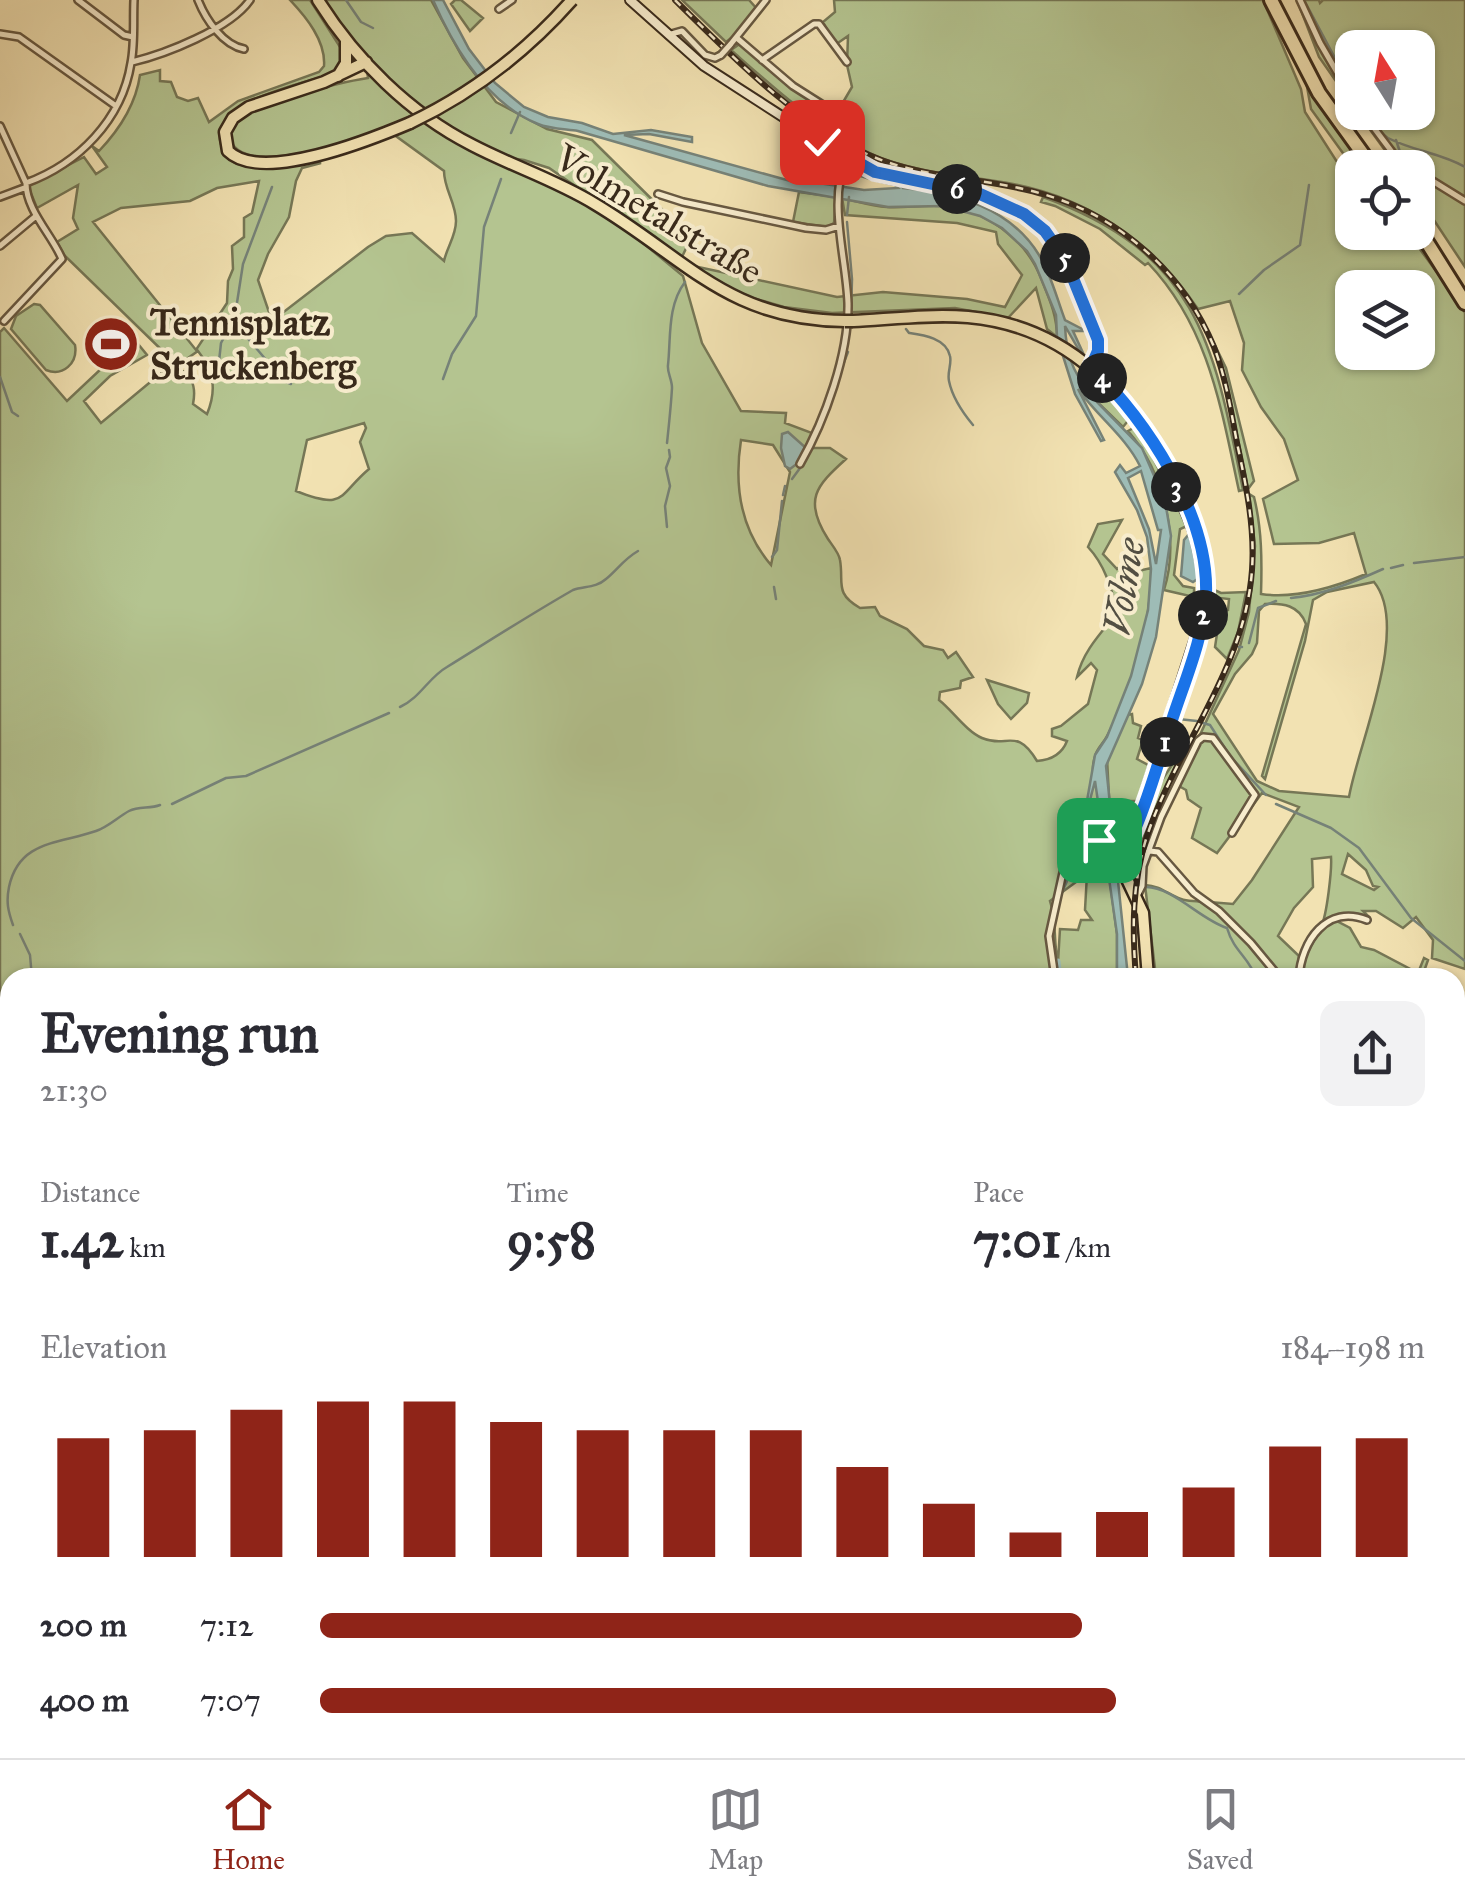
<!DOCTYPE html>
<meta charset="utf-8">
<style>
:root{--surface:#fff;--page:#f2f2f3;--text:#2b2b33;--muted:#7c7c81;--line:#e1e1e2;--accent:#8f2418}
body{margin:0;font-family:"IM FELL Great Primer",serif;background:var(--page);color:var(--text);height:100vh;display:flex;flex-direction:column;font-size:38px;white-space:nowrap}
*{box-sizing:border-box;margin:0}
p{font-size:32px;color:var(--muted)}
.icon{flex:none;width:55px;height:55px;fill:none;stroke:currentColor;stroke-width:2;stroke-linecap:round;stroke-linejoin:round}
.map{position:relative;flex:1;overflow:hidden}
.drawer{position:absolute;left:0px;top:968px;width:1465px;height:792px;display:flex;flex-direction:column;background:var(--surface);border-radius:30px 30px 0 0;box-shadow:0 2px 8px #0004}
.drawer>*{flex:none}
.needle{width:65px;rotate:349deg}
.controls{position:absolute;left:1335px;top:30px;display:grid;gap:20px}
.controls a{display:grid;place-items:center;width:100px;height:100px;border-radius:20px;background:var(--surface);box-shadow:0 2px 8px #0004;font-size:50px}
.pin{position:absolute;display:grid;place-items:center;width:85px;height:85px;color:#fff;margin:-42px;border-radius:20px;box-shadow:0 5px 15px #0006}
.km{position:absolute;width:50px;height:50px;margin:-25px;border-radius:50%;background:#222;color:#fff;font-size:28px;line-height:50px;text-align:center}
.round{display:grid;place-items:center;flex:none;width:105px;height:105px;border-radius:20px;background:var(--page)}
.headline{display:flex;align-items:center;justify-content:space-between;height:170px;padding:0 40px}
h1{font-size:55px;font-weight:700;line-height:75px}
.figures{display:grid;grid-template-columns:repeat(3,1fr);gap:15px;height:170px;padding:10px 40px}
.figures div{display:grid;align-content:center}
.figures b{font-size:50px;font-weight:700}
.figures small{font-size:28px;font-weight:400}
.figures p{font-size:28px}
.chart{height:280px;padding:20px 40px}
.chart p{display:flex;justify-content:space-between}
.chart svg{width:100%;height:180px;margin-top:10px;stroke:var(--accent);stroke-width:6}
ul{padding:0 40px;list-style:none;font-size:32px}
li{display:grid;grid-template-columns:160px 120px 1fr;align-items:center;height:75px}
li i{height:25px;border-radius:12px;background:var(--accent)}
.menu{display:flex;justify-content:space-around;align-items:center;height:140px;border-top:2px solid var(--line);background:var(--surface);font-size:28px;color:var(--muted)}
.menu a{display:grid;justify-items:center;gap:5px}
.menu .active{color:var(--accent)}
.map>svg:first-child{display:block}
.green{fill:#b4c490;stroke:#767756;stroke-width:2.5;fill-rule:evenodd}
.water{fill:#9ebcb6;stroke:#768278;stroke-width:2.5;fill-rule:evenodd}
.lines{fill:none;stroke-linecap:round;stroke-linejoin:round}
.stream{stroke:#768278;stroke-width:2.5}
.canal{stroke:#9ebcb6;stroke-width:5}
.street-casing{stroke:#675841;stroke-width:10}
.secondary-casing{stroke:#392a1b;stroke-width:12}
.primary-casing{stroke:#392a1b;stroke-width:15}
.highway-casing{stroke:#392a1b;stroke-width:18}
.street{stroke:#f7eccd;stroke-width:5}
.secondary{stroke:#f7eccd;stroke-width:8}
.primary{stroke:#f2e2b2;stroke-width:10}
.highway{stroke:#f2e2b2;stroke-width:12}
.rail-casing{stroke:#392a1b;stroke-width:6}
.rail{stroke:#f7eccd;stroke-width:2.5;stroke-dasharray:8;stroke-linecap:butt}
.street-bridge-casing{stroke:#675841;stroke-width:10;stroke-linecap:butt}
.primary-bridge-casing{stroke:#392a1b;stroke-width:15;stroke-linecap:butt}
.street-bridge{stroke:#f7eccd;stroke-width:5}
.primary-bridge{stroke:#f2e2b2;stroke-width:10}
.route-casing{stroke:#fff;stroke-width:20}
.route{stroke:#1a73e8;stroke-width:12}
.labels{text-anchor:middle;stroke-width:8;stroke-linejoin:round;paint-order:stroke}
.street-label{font-size:38px;fill:#392a1b;stroke:#f7eccd}
.poi-label{font-size:38px;font-weight:bold;fill:#392a1b;stroke:#f7eccd;text-anchor:start}
.water-label{font-size:40px;font-style:italic;fill:#524e42;stroke:#f7eccd}
</style>
<div class="map">
<svg width="1465" height="1758" viewBox="0 0 1465 1758">
<rect width="100%" height="100%" fill="#f2e2b2"/>
<filter id="stains"><feTurbulence type="fractalNoise" baseFrequency=".002" numOctaves="4"/><feColorMatrix values="0 0 0 0 .2 0 0 0 0 .09 0 0 0 0 .02 0 0 0 .5 -.17"/></filter>
<radialGradient id="worn" r=".72"><stop offset=".6" stop-color="#630" stop-opacity="0"/><stop offset="1" stop-color="#630" stop-opacity=".3"/></radialGradient>
<path class="green" d="M290 0H310L342 50 340 67 332 74C302 84 215 100 220 140 222 151 227 160 238 164 265 173 296 157 321 163L302 168 296 181 289 217 268 254 258 280 272 321 368 247 386 236 412 233 444 261C447 247 456 236 456 221 456 203 444 189 444 171L386 129C355 139 239 182 229 136 231 131 233 125 237 121 254 103 342 82 368 78L366 62 321 0H431L463 58 496 102 547 129 592 140 691 238 681 259 549 168 524 160 496 156 595 210 637 238 683 276 702 343 741 411 786 413 785 423 812 433 811 448H830L846 459C816 486 803 500 828 539 832 545 839 553 840 560 844 583 834 593 860 608L875 607 880 616 907 629 924 646 943 650 948 658 956 652 973 677 961 681 960 688 940 692 939 700C953 711 966 731 982 738 1007 749 1016 726 1037 761 1051 760 1062 754 1067 741L1052 736V729L1061 726 1088 704 1097 670 1091 663 1077 677C1083 651 1101 633 1117 613 1112 589 1105 565 1088 547L1098 524 1122 520 1103 554 1117 569 1123 564 1129 573 1151 568C1152 620 1132 691 1107 736 1103 744 1097 748 1095 756 1090 772 1095 780 1098 793L1117 934V977L10 978V1750H1262L1267 1758H0V332L4 328 67 401 103 367 138 344 147 355 110 376 84 401 101 423 172 364C191 374 197 384 193 404L207 414C217 390 214 371 198 351L178 365 174 362 64 255 57 242 78 229 73 218 78 185 37 208 28 186 84 157 96 174 107 167 92 146 99 151C120 129 136 103 140 75L160 70V81L171 82 177 97 188 101 198 98 209 122 238 101 319 72 324 66C326 41 306 17 290 0ZM259 181 252 213 244 218V237L232 246 233 269 228 281 227 303 196 350 93 222 121 208 190 201 217 188ZM364 423 366 428 360 442 369 469C338 495 346 511 296 491L307 440ZM741 440 773 445 790 472 771 565C740 529 734 485 741 440ZM1087 874 1085 910 1092 920H1081L1078 930 1060 929 1058 962C1053 942 1057 921 1050 901Z
M455 0H461L483 18 470 31 451 4Z
M682 0H749L758 10 747 26 726 42Z
M834 0H1263L1301 89 1305 112 1346 176 1352 181V232L1408 233 1461 305 1465 313V969L1432 958 1433 940 1416 917 1403 928 1376 911H1363L1369 917 1367 920 1354 915 1333 919 1350 928 1361 947 1374 950 1418 973 1424 958 1428 960 1422 977H1301C1303 956 1312 946 1321 927 1327 915 1332 869 1331 857L1312 859 1313 887 1294 908 1278 936 1299 956 1297 977H1283L1209 902 1233 904 1252 880 1299 807 1262 793 1217 853 1192 838 1201 808 1188 799 1186 790 1177 785 1239 650 1249 612 1255 546 1249 494 1254 497C1262 529 1262 562 1261 594 1295 599 1335 587 1366 574L1354 533 1319 543 1274 544 1263 499 1298 480 1284 439 1261 407 1242 370 1244 343 1230 301 1198 309C1154 244 1091 199 1013 184 971 176 927 174 886 160 830 140 774 88 731 50L741 43 787 84 835 116 852 87 847 65 848 36 835 45 823 22 835 12ZM1352 288H1418V352H1352ZM1374 582C1411 627 1358 744 1349 797L1279 791 1257 781 1213 714 1235 674 1252 654 1257 643 1259 611 1265 604C1283 603 1299 605 1306 624L1262 776 1265 779 1305 641 1313 600 1327 592ZM1348 854 1366 870 1373 886 1378 887 1374 890 1342 874Z
M1297 0H1319L1320 3 1323 0H1465V267L1418 196V168L1397 167 1358 113 1418 112V48H1352V104L1319 57Z
M1306 81 1367 167H1353L1311 109Z
M799 192 836 197 834 223 827 227 793 222Z
M1043 197C1198 253 1214 344 1243 490L1239 491C1221 408 1209 327 1148 263L1145 265 1100 229 1055 206 1041 202Z
M842 198C856 201 872 206 887 207 904 208 923 205 941 206 985 209 1025 238 1041 278 1049 298 1057 315 1057 337L1047 329 1036 288 1008 318 955 308 832 313 784 307 729 291 689 265 837 297 883 292 967 299 1005 307 1022 275 998 244 996 232 957 223 845 215Z
M34 304 40 305 75 345C78 363 63 377 46 370L11 329 16 316Z
M122 322 135 341 100 366 86 347Z
M1207 329 1226 368 1254 481 1248 489 1228 390Z
M1103 384 1131 417 1123 427 1091 396 1095 387Z
M1137 426 1187 526 1180 529 1174 575 1183 586 1194 588V597L1164 590C1180 539 1164 472 1128 431Z
M1212 589 1221 593 1246 592 1238 632 1227 659 1215 647 1217 634 1212 622 1216 613 1228 610 1229 599 1211 597Z
M987 680 1029 693 1027 703 1011 719 998 704Z
M1132 714 1133 723 1141 726 1138 738 1143 740 1137 759 1150 766 1140 801H1124L1110 817 1107 758 1127 715Z
M1183 749 1145 832 1131 880C1124 835 1158 784 1183 749Z
M1145 885C1161 886 1167 894 1181 899 1189 902 1197 900 1205 903 1230 916 1260 955 1277 977H1156Z
M1455 1005 1465 1007V1166L1455 1161Z
M1456 1177 1462 1183 1464 1199 1459 1205 1465 1217V1280L1455 1258Z
M1455 1380 1465 1389V1703L1455 1697Z
M1455 1719 1465 1725V1758H1373L1385 1750H1455Z
M1266 1750H1326L1331 1758H1271Z"/>
<path class="water" d="M433 0H443L469 49 495 83 524 107 548 117 582 123 613 134 651 130 692 137V142L649 134 624 135 794 182H812L864 190 898 188 895 185C871 180 820 167 808 144L811 142C834 163 869 176 900 183L903 188C955 193 1010 207 1039 255 1051 274 1057 299 1065 320L1086 331H1073L1083 353 1091 396 1142 448 1165 501 1171 536 1156 637 1142 684 1106 766 1128 977H1117V934L1095 781 1071 872 1060 897 1084 818 1095 755 1107 737 1131 676 1148 610 1151 569 1147 537 1137 510 1115 472 1120 465 1126 473 1140 466C1125 436 1098 417 1078 389L1104 440 1101 441 1075 394 1057 337 1056 315 1035 264 1027 251 1002 228 980 216 943 206 888 207 768 186 578 131C565 129 550 129 538 124 488 104 454 48 433 0ZM1065 326 1080 352 1086 386C1071 371 1066 348 1065 326ZM1141 471 1158 530H1161L1156 564 1149 529 1128 478Z
M788 432 806 448 798 463 790 469 785 466 781 448 782 434Z
M1189 534 1199 578 1193 582 1181 576 1184 540Z"/>
<g class="lines">
<path class="stream" d="M346 0 361 22 373 28
M1304 0 1352 90
M1367 112C1373 121 1379 133 1388 138 1413 151 1441 153 1465 167
M511 133 520 112
M1396 140 1400 152
M272 187 243 264 234 322 284 381 291 384
M847 215 849 197
M847 222 852 279 851 316
M1239 294 1264 270 1300 245 1309 185
M906 329 909 333C923 335 946 338 950 356 952 364 947 372 949 381 952 396 963 413 973 425
M839 375 848 352
M0 377 12 412 18 416
M443 379 452 354 476 316 484 227 501 179
M217 380 221 343 233 321
M667 443C669 424 671 406 672 388 672 379 667 373 668 365 671 338 667 306 685 282
M792 479 803 464
M783 495 785 486
M667 527 665 506 670 486 666 468 670 457 669 450
M772 557 777 550 782 501
M1414 563 1465 557
M1391 568 1403 565
M774 587 776 599
M1291 598C1323 595 1354 582 1383 569
M1249 643 1258 608 1276 601
M1239 647H1242
M400 707C420 698 429 677 447 667 489 641 531 614 573 590 584 586 596 588 606 579 617 570 624 559 638 551
M1178 719 1197 721
M1203 723 1210 725 1230 756 1266 795
M172 804 226 778 246 776 389 713
M1276 804 1331 828 1359 848 1411 918 1465 961
M1146 887C1173 887 1201 920 1227 928 1234 952 1249 957 1256 978
M13 925C8 911 6 902 9 887 19 840 59 844 96 831 108 827 118 817 129 811 139 806 150 809 160 805
M20 934 30 955 32 978
M1460 1165 1465 1172
M686 1758 689 1750"/>
<path class="canal" d="M1058 961 1060 978
M1455 1741 1465 1751"/>
<g class="street-casing">
<path id="street" d="M78 0 124 35 133 37
M198 0C206 20 223 45 244 49
M1300 0 1320 43 1352 98
M499 9 512 0
M0 34 19 37 116 106
M668 35 682 31 705 55 715 58 721 55
M738 39 793 86 834 112
M730 45 766 0
M762 60 814 24H819L847 62
M132 62C165 54 230 29 250 0
M1362 112 1395 156 1409 168
M0 126 26 183C26 210 52 235 62 259L4 321
M1418 172 1465 201
M26 183C78 164 122 120 131 63 135 43 133 21 134 0
M658 194 683 202 806 228 826 230 839 226
M0 197 24 188
M0 246 36 216
M800 464C825 420 849 354 848 303 846 256 828 203 846 158
M1150 851 1158 852 1194 893 1219 911 1251 943 1280 978
M1137 896 1142 886 1143 866 1161 817 1198 741 1203 737 1213 738 1255 795 1232 833
M1055 978 1049 936 1064 868 1068 862 1084 858 1090 843 1132 836
M1299 978C1301 941 1327 904 1367 920
M1455 1154 1465 1160
M666 1758 668 1750"/>
</g>
<g class="secondary-casing">
<path id="secondary" d="M630 0 704 66 856 164 885 175 979 194 1024 214 1045 231 1066 261 1098 340 1099 351 1091 367"/>
</g>
<g class="primary-casing">
<path id="primary" d="M318 0C355 59 409 113 472 145 512 166 556 180 595 204 687 259 728 320 845 321
M366 62 324 82 249 107 233 118 225 132 228 151C261 184 372 139 410 123
M338 76 346 63V40
M853 321C891 319 930 314 968 317 1070 326 1131 395 1173 481 1196 528 1212 569 1202 621L1124 863 1126 877 1143 913 1148 978
M1455 1704 1465 1710"/>
</g>
<g class="highway-casing">
<path id="highway" d="M1271 0 1319 93 1373 168
M1418 228 1465 303"/>
</g>
<use href="#street" class="street"/>
<use href="#secondary" class="secondary"/>
<use href="#primary" class="primary"/>
<use href="#highway" class="highway"/>
<g class="rail-casing">
<path id="rail" d="M675 0C733 57 794 121 869 155 925 180 988 177 1046 195 1122 218 1184 274 1214 347 1226 378 1231 411 1237 443 1246 485 1255 527 1252 570 1245 669 1178 744 1147 836 1132 883 1132 928 1136 978
M1455 1716 1465 1722"/>
</g>
<use href="#rail" class="rail"/>
<g class="street-bridge-casing">
<path id="street-bridge" d="M721 55 730 45"/>
</g>
<g class="primary-bridge-casing">
<path id="primary-bridge" d="M410 123C473 93 526 52 572 0
M845 321H853"/>
</g>
<use href="#street-bridge" class="street-bridge"/>
<use href="#primary-bridge" class="primary-bridge"/>
</g>
<g class="lines">
<g class="route-casing">
<path id="route" d="M822 142 875 172 980 194 1024 214 1045 231 1066 261 1098 340V351L1091 367C1146 420 1209 514 1206 594 1204 637 1185 680 1172 720 1159 759 1149 799 1132 836L1099 840"/>
</g>
<use href="#route" class="route"/>
</g>
<defs>
<g id="stadium-disc" transform="scale(2.875)"><circle r="9.5" fill="#8f2418" stroke="#f7eccd"/><path d="M0-5a6.5 5 0 1 0 0 10a6.5 5 0 1 0 0-10ZM-3.5-1.8h7v3.6h-7Z" fill="#fff"/></g>
</defs>
<g fill-rule="evenodd">
<use href="#stadium-disc" x="111" y="344"/>
</g>
<g class="labels">
<g class="street-label">
<text transform="translate(659 214) rotate(31)" y="13">Volmetalstraße</text>
</g>
<g class="poi-label">
<text x="150" y="335">Tennisplatz<tspan x="150" dy="44">Struckenberg</tspan></text>
</g>
<g class="water-label">
<text transform="translate(1123 587) rotate(-81)" y="14">Volme</text>
</g>
</g>
<rect width="100%" height="100%" filter="url(#stains)"/>
<rect width="100%" height="100%" fill="url(#worn)"/>
</svg>
<div class="controls">
<a><svg class="needle" viewBox="-14 -14 28 28"><path d="M0-13l5 13h-10z" fill="#e53935"/><path d="M0 13l5-13h-10z" fill="#7c7c81"/></svg></a>
<a><svg class="icon" aria-label="locate" viewBox="0 0 24 24"><circle cx="12" cy="12" r="6"/><path d="M12 2v4M12 18v4M2 12h4M18 12h4"/></svg></a>
<a><svg class="icon" aria-label="layers" viewBox="0 0 24 24"><path d="M12 4l9 5-9 5-9-5zM3 14l9 5 9-5"/></svg></a>
</div>
<div class="pin" style="left:1099px;top:840px;background:#1e9e55"><svg class="icon" aria-label="arrive" viewBox="0 0 24 24"><path d="M6 21V4h12l-3 4 3 4H6"/></svg></div>
<div class="pin" style="left:822px;top:142px;background:#d93025"><svg class="icon" aria-label="check" viewBox="0 0 24 24"><path d="M5 12l5 5 9-10"/></svg></div>
<b class="km" style="left:1165px;top:742px">1</b>
<b class="km" style="left:1203px;top:615px">2</b>
<b class="km" style="left:1176px;top:487px">3</b>
<b class="km" style="left:1102px;top:378px">4</b>
<b class="km" style="left:1065px;top:258px">5</b>
<b class="km" style="left:957px;top:189px">6</b>
<section class="drawer">
<div class="headline"><div><h1>Evening run</h1><p>21:30</p></div><a class="round"><svg class="icon" aria-label="share" viewBox="0 0 24 24"><path d="M12 15V3M7 8l5-5 5 5M5 13v7h14v-7"/></svg></a></div>
<div class="figures">
<div><p>Distance</p><b>1.42<small> km</small></b></div>
<div><p>Time</p><b>9:58</b></div>
<div><p>Pace</p><b>7:01<small> /km</small></b></div>
</div>
<div class="chart"><p><span>Elevation</span>184–198 m</p>
<svg viewBox="0 0 160 44" preserveAspectRatio="none"><path d="M5 44V15M15 44V13M25 44V8M35 44V6M45 44V6M55 44V11M65 44V13M75 44V13M85 44V13M95 44V22M105 44V31M115 44V38M125 44V33M135 44V27M145 44V17M155 44V15"/></svg>
</div>
<ul>
<li><b>200 m</b>7:12<i style="width:69%"></i></li>
<li><b>400 m</b>7:07<i style="width:72%"></i></li>
</ul>
</section>
</div>
<nav class="menu">
<a class="active"><svg class="icon" aria-label="home" viewBox="0 0 24 24"><path d="M3 11l9-7 9 7M6 9v11h12V9"/></svg>Home</a>
<a><svg class="icon" aria-label="map" viewBox="0 0 24 24"><path d="M3 6l6-2 6 2 6-2v14l-6 2-6-2-6 2zM9 4v14M15 6v14"/></svg>Map</a>
<a><svg class="icon" aria-label="saved" viewBox="0 0 24 24"><path d="M7 4h10v16l-5-4-5 4z"/></svg>Saved</a>
</nav>
